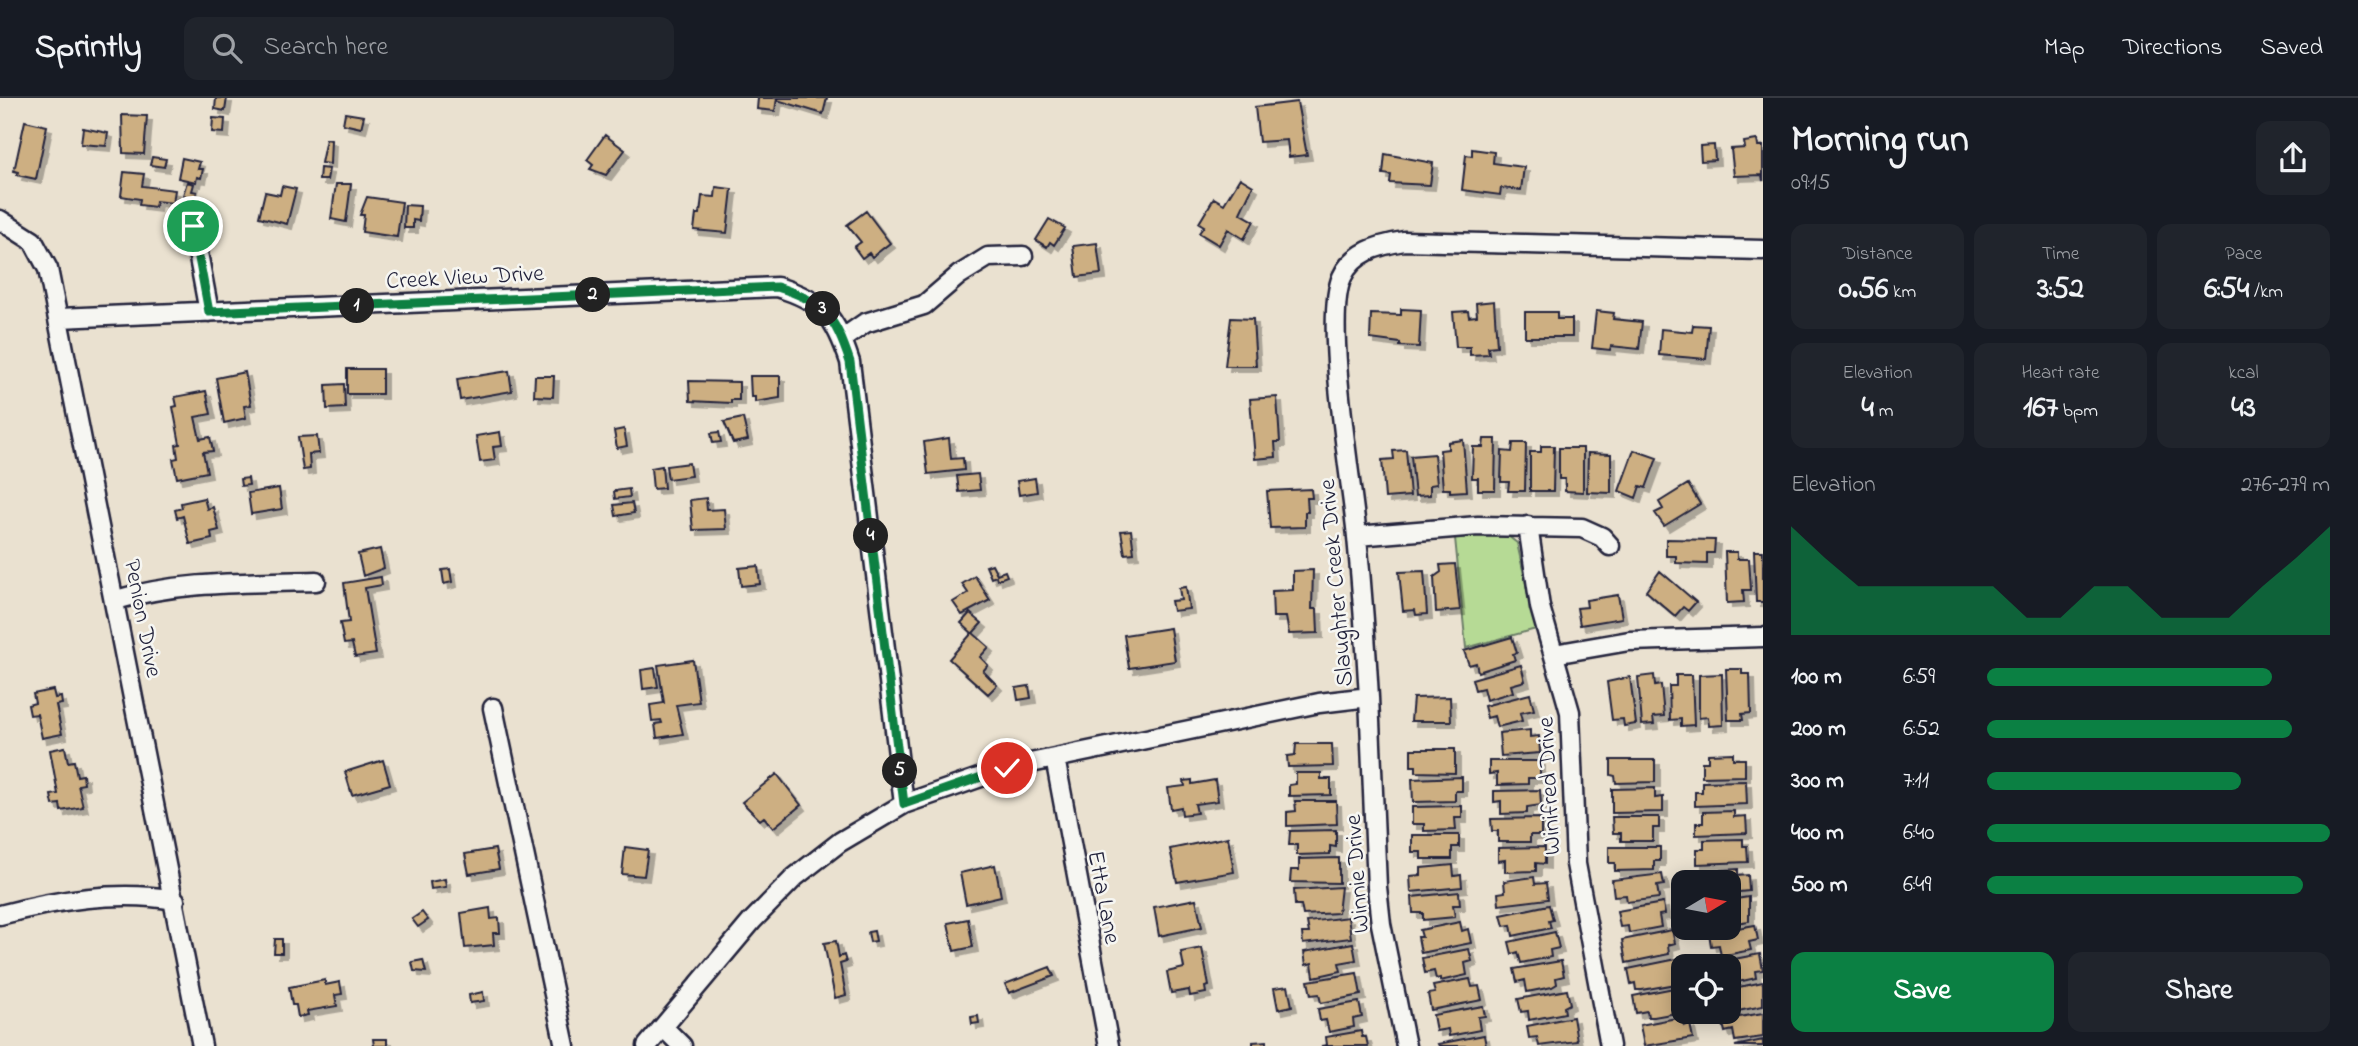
<!DOCTYPE html>
<meta charset="utf-8">
<style>
:root{--surface:#171b24;--page:#20242c;--text:#f1f3f6;--muted:#9ea1a6;--line:#363941;--accent:#0b8043}
body{margin:0;font-family:"Indie Flower",sans-serif;background:var(--page);color:var(--text);height:100vh;display:flex;flex-direction:column;font-size:26px;white-space:nowrap}
*{box-sizing:border-box;margin:0}
p{font-size:23px;color:var(--muted)}
.icon{flex:none;width:38px;height:38px;fill:none;stroke:currentColor;stroke-width:2;stroke-linecap:round;stroke-linejoin:round}
.map{position:relative;flex:1;overflow:hidden}
.details{display:flex;flex-direction:column;background:var(--surface);width:595px}
.details>*{flex:none}
.needle{width:46px;rotate:80deg}
.tools{position:absolute;left:1671px;top:772px;display:grid;gap:14px}
.tools a{display:grid;place-items:center;width:70px;height:70px;border-radius:14px;background:var(--surface);box-shadow:0 4px 18px #0003;font-size:35px}
.pin{position:absolute;display:grid;place-items:center;width:60px;height:60px;color:#fff;margin:-30px;border:4px solid #fff;border-radius:50%;box-shadow:0 2px 7px #0007}
.km{position:absolute;width:35px;height:35px;margin:-18px;border-radius:50%;background:#222;color:#fff;font-size:19px;line-height:35px;text-align:center}
.round{display:grid;place-items:center;flex:none;width:74px;height:74px;border-radius:14px;background:var(--page)}
.head{display:flex;align-items:center;justify-content:space-between;height:119px;padding:0 28px}
h1{font-size:38px;font-weight:700;line-height:52px}
.stats{display:grid;grid-template-columns:repeat(3,1fr);gap:10px;height:119px;padding:7px 28px}
.stats div{display:grid;align-content:center;border-radius:14px;background:var(--page);text-align:center}
.stats b{font-size:30px;font-weight:700}
.stats small{font-size:19px;font-weight:400}
.stats p{font-size:19px}
.chart{height:196px;padding:14px 28px}
.chart p{display:flex;justify-content:space-between}
.chart svg{width:100%;height:126px;margin-top:7px;fill:var(--accent);opacity:.7}
.primary-button{display:flex;gap:14px;margin-top:auto;padding:14px 28px}
.primary-button a{flex:1;height:80px;border-radius:14px;background:var(--accent);color:#fff;font-size:28px;font-weight:700;line-height:80px;text-align:center}
.primary-button a+a{background:var(--page);color:var(--text)}
ul{padding:0 28px;list-style:none;font-size:23px}
li{display:grid;grid-template-columns:112px 84px 1fr;align-items:center;height:52px}
li i{height:18px;border-radius:9px;background:var(--accent)}
header{display:flex;align-items:center;gap:42px;box-sizing:border-box;height:98px;padding:0 35px;background:var(--surface);border-bottom:2px solid var(--line)}
header strong{font-size:33px}
nav{display:flex;gap:38px;margin-inline-start:auto;font-size:24px}
.search{width:490px;height:63px;background:var(--page);display:flex;align-items:center;gap:18px;box-sizing:border-box;padding:0 24px;border-radius:14px;color:var(--muted);font-size:26px}
main{display:flex;flex:1;min-height:0}
.map>svg:first-child{display:block}
.green{fill:#b6da95;stroke:#6c7e68;stroke-width:2}
.building{fill:#cdaf82;stroke:#22223b;stroke-width:2;filter:url(#shadow)}
.lines{fill:none;stroke-linecap:round;stroke-linejoin:round}
.minor-casing{stroke:#22223b;stroke-width:23}
.minor{stroke:#f6f6f2;stroke-width:18}
.route-casing{stroke:#fff;stroke-width:14}
.route{stroke:#0b8043;stroke-width:9}
.labels{text-anchor:middle;stroke-width:5;stroke-linejoin:round;paint-order:stroke}
.street-label{font-size:24px;fill:#22223b;stroke:#f6f6f2}
</style>
<header>
<strong>Sprintly</strong>
<div class="search"><svg class="icon" aria-label="search" viewBox="0 0 24 24"><circle cx="10" cy="10" r="6"/><path d="M15 15l6 6"/></svg>Search here</div>
<nav><a>Map</a><a>Directions</a><a>Saved</a></nav>
</header>
<main>
<div class="map">
<svg width="1763" height="948" viewBox="0 0 1763 948">
<defs>
<filter id="shadow"><feDropShadow dx="5" dy="5" stdDeviation="0" flood-color="#0004"/></filter>
</defs>
<rect width="100%" height="100%" fill="#eae1d0"/>
<filter id="ink" filterUnits="userSpaceOnUse"><feTurbulence type="fractalNoise" baseFrequency=".0143" numOctaves="2"/><feDisplacementMap in="SourceGraphic" scale="14" xChannelSelector="R" yChannelSelector="G"/><feConvolveMatrix kernelMatrix="1 2 1 2 8 2 1 2 1" color-interpolation-filters="sRGB"/></filter>
<g filter="url(#ink)">
<path class="green" d="M1488 437 1508 438 1517 445 1536 531 1466 550 1455 440Z"/>
<path class="building" d="M216 0H227L225 13 215 11Z
M758 0H777L775 13 757 11Z
M778 0H827L823 16 777 2Z
M1297 4 1307 57 1289 59 1287 42 1259 44 1255 9Z
M345 15 364 18 361 30 343 26Z
M122 17 147 18 144 56 123 55Z
M213 20 225 21 224 35 212 34Z
M25 23 47 28 36 81 17 77 18 74 14 73Z
M83 30 108 35 106 48 81 46Z
M605 37 625 52 606 77 590 71 593 67 587 62Z
M326 41 331 42 330 66 321 65Z
M1757 42 1758 48H1763V83L1762 77 1734 78 1731 51 1745 50 1744 44Z
M1714 47 1715 62 1701 63 1700 48Z
M1472 51 1494 54 1493 65 1524 69 1521 92 1501 90 1500 97 1462 92 1466 57 1472 58Z
M1385 56 1433 65 1430 87 1390 85 1391 77 1383 76Z
M152 59 166 61 164 69 150 67Z
M182 60 200 64 198 71H203L201 80 197 79 196 84 178 80Z
M320 70 329 71 327 82H319Z
M124 74 144 76 142 88 175 92 173 105 156 103 155 109 139 107 140 101 121 98Z
M1240 80 1253 88 1240 115 1254 123 1244 141 1228 131 1219 147 1199 135 1204 128 1199 125 1214 100 1224 106Z
M187 84 194 86 192 93 197 94 195 101 183 97Z
M336 86H351L346 124 331 121Z
M282 88 296 91 287 126 259 119 265 94 280 97Z
M716 89 732 91 727 135 694 132 696 116H700L702 98 715 99Z
M367 99 402 104 397 139 362 134 364 117H360Z
M405 107 420 108 419 123 413 122V130H404Z
M866 113 890 145 872 159 869 155 862 160 854 149 861 144 847 127Z
M201 118 208 119 207 128H200Z
M1049 121 1065 130 1054 147 1050 144 1047 149 1036 142Z
M1097 145 1101 176 1077 179 1073 148Z
M1494 203 1497 248 1488 249 1489 256 1470 257V249H1456L1453 214 1468 213 1469 219 1477 218 1476 205Z
M1401 211 1421 212 1419 249 1400 248V245L1370 241 1371 216 1401 217Z
M1596 213 1614 215 1613 221 1642 224 1639 251 1611 248 1610 252 1592 250Z
M1525 214H1557V221H1572V239H1525Z
M1231 220 1253 221 1256 268H1225Z
M1693 227 1709 228 1706 261 1659 257 1661 231 1692 234Z
M347 271H382V296H347Z
M509 273 512 293 460 302 457 281Z
M245 274 251 307 244 308 246 320 224 325 216 280Z
M535 278H554L553 299 534 298Z
M750 278H780V300L755 304V299H751Z
M689 283 739 284V302H731V305L690 303Z
M344 286 345 310 327 311 326 287Z
M206 293 211 316 195 319 200 341 210 339 213 353 203 354 207 374 177 380 173 361 178 360 176 347 180 346 173 309 177 308 175 299Z
M1277 299 1280 344H1275L1276 359 1255 361 1250 301Z
M743 320 748 342 733 345 724 324Z
M624 331 627 348 617 350 614 333Z
M500 334 502 348 493 349 495 362 480 364 476 338Z
M719 334 721 344 713 345 711 335Z
M317 338 319 355 309 356 310 371 303 372 298 339Z
M949 340 951 361 963 360 964 372 928 376 924 344Z
M1484 341H1496L1495 392H1478V380H1472L1473 349H1483Z
M1463 342 1467 393 1450 394V391H1443L1440 352 1448 351V344Z
M1513 345H1526L1525 393H1508L1509 384H1501L1502 353 1512 354Z
M1541 348H1554L1553 393H1530V354H1541Z
M1559 350H1583V394L1565 393V381H1559Z
M1406 352 1410 398 1385 400 1382 362 1394 361 1393 353Z
M1634 352 1657 360 1646 390 1640 388 1636 400 1619 393Z
M1588 355 1611 356V395L1587 394Z
M1434 356 1437 386 1430 387V397L1415 398 1411 358Z
M689 365 691 378 668 381 666 368Z
M662 368 664 390 653 391 651 370Z
M978 376 980 392 959 394 957 378Z
M248 380 249 387 241 388 240 381Z
M1035 380 1037 394 1019 397 1017 383Z
M1688 386 1700 406 1664 428 1655 415 1663 411 1659 404Z
M279 390 282 411 251 416 248 395Z
M629 391 630 399 615 401 614 393Z
M1311 391 1312 400H1307L1308 414H1305V429L1270 430 1267 393Z
M204 400 207 411 213 409 219 432 211 434 212 441 190 446 183 418 177 420 175 412 182 410 181 405Z
M706 400 707 412 724 411 726 431 693 432 690 402Z
M632 405 634 415 616 418 614 407Z
M1131 432 1134 455 1125 456 1121 433Z
M1666 441 1715 442 1714 455H1707V466L1676 465V458H1666Z
M380 451 384 470 363 478 358 456Z
M1754 453H1763V504H1756Z
M1725 454H1737V461H1749L1751 492H1743L1744 504 1727 505Z
M992 466 997 476 1005 473 1007 478 997 482 996 478 991 480 986 468Z
M1455 466 1460 512 1436 514 1434 479 1441 474 1440 467Z
M758 468 760 486 741 488 739 470Z
M450 471 452 484 444 486 442 472Z
M1313 472 1312 511H1317L1318 535 1289 536 1286 519H1273L1272 493 1293 492V473Z
M1424 473 1427 516 1416 517 1415 512 1403 513 1399 474Z
M1660 473 1696 504 1688 513 1683 509 1675 518 1646 493Z
M975 478 990 502 962 517 953 504 968 495 962 486Z
M381 479 382 487 365 490 376 556 355 559 352 545 344 546 340 525 349 524 344 485Z
M1186 489 1189 511 1173 513 1171 503 1181 502 1179 490Z
M1618 497 1622 520 1580 527 1577 510 1587 509 1586 502Z
M970 515 982 525 973 535 989 549 980 559 988 567 983 573 997 587 988 596 949 561 972 535 961 525Z
M1170 530 1175 563 1129 570 1124 537Z
M1512 539 1517 555 1513 556 1515 562 1478 574 1476 565 1469 567 1464 553Z
M693 562 699 604 676 607 683 636 657 640 655 626 662 625 661 622 652 623 650 607 664 605 658 567Z
M1521 567 1525 583 1511 587 1513 594 1486 602 1483 590 1475 592 1472 581Z
M655 570 658 589 643 591 641 572Z
M1726 571H1742V576H1750L1751 615 1742 616 1743 622H1728Z
M1722 576 1723 627 1709 628 1708 619 1699 620V577Z
M1654 577 1655 588 1661 587 1664 618 1653 619 1654 626 1642 627 1638 579Z
M1676 577H1692L1694 627 1681 628V621L1670 622 1669 588H1676Z
M1630 579 1636 626 1624 628 1623 621 1612 622 1607 584Z
M1029 588 1031 600 1018 602 1016 590Z
M53 592 55 600 61 599 62 606 56 607 62 636 42 640 37 616 30 617 28 607 35 605 33 596Z
M1530 596 1534 612 1520 615 1522 623 1497 629 1494 618 1487 620 1484 608Z
M1450 599 1451 623H1411L1413 600Z
M1530 632V639L1539 638 1540 655 1501 658 1499 635Z
M1296 646H1332L1333 668 1288 669 1287 658 1295 657Z
M65 649 68 664 74 663 77 678 83 677 84 686 78 687 83 709 61 713 60 706 53 707 51 697 58 696 50 652Z
M1411 651H1455V675L1416 674V668H1411Z
M1733 655V661H1745V678L1702 679V664H1708V656Z
M383 662 390 686 352 697 345 674Z
M1611 662H1655V684L1616 685 1615 678 1611 677Z
M1489 663H1540V680H1528V686L1497 687V675L1489 676Z
M1296 675H1321V681H1331V697L1289 698V687L1296 686Z
M777 676 801 707 773 730 764 719 760 722 742 704Z
M1462 679V693H1455V703L1413 704 1412 681Z
M1192 682V686L1215 682 1218 703 1195 706 1197 715 1182 717 1181 709 1171 711 1168 690 1185 688 1184 683Z
M1746 683 1747 706 1695 708V694H1702V684Z
M1655 690V700L1663 699V714L1612 715V691Z
M1540 692 1541 707 1527 709V715L1501 716V703L1494 704V693Z
M1295 703H1336L1337 726 1287 728V714L1296 713Z
M1462 708V720H1455L1456 732 1424 733V726H1412V709Z
M1734 713V719L1746 718 1747 735 1696 737V725H1703V714Z
M1612 719H1659V730H1653V743H1621V735H1613Z
M1541 720V737H1530V744H1498V733H1492L1491 721Z
M1336 732V749L1330 748V756L1297 757V747H1289L1290 733Z
M1412 737H1459V749H1452V761H1421V754H1412Z
M1228 739 1234 774 1177 784 1170 751Z
M1743 741V748H1747L1748 764 1697 766V751H1704V742Z
M625 749 648 752 644 778 622 776Z
M1545 749V766L1536 765V773L1505 774V762L1498 763V750Z
M1609 749H1660V763H1654V772L1615 773V765H1609Z
M495 751 499 771 469 776 465 756Z
M1339 760V785L1290 784 1291 772H1299V761Z
M995 767 1001 798 966 806 960 775Z
M1453 767 1454 778 1461 777 1462 789 1411 794 1410 778 1421 777V770Z
M1738 771V778L1748 777 1749 793 1729 795V784H1701H1708V773Z
M1662 776 1664 787 1657 788 1659 800 1627 804 1626 797 1614 798 1612 782Z
M1534 779 1535 786 1546 785 1548 801 1499 807 1498 795 1505 794 1504 783Z
M445 781 446 789 431 791 430 784Z
M1341 789 1338 815 1303 817 1301 807H1295L1294 792Z
M1459 794 1460 807H1453L1455 819 1423 822V815H1413L1412 799Z
M1749 799V823L1729 826V802Z
M1196 801 1202 829 1159 838 1154 809Z
M1663 805 1665 816 1659 817 1661 829 1629 835 1628 828 1620 829 1617 813Z
M1549 807 1553 822 1549 823 1551 830 1513 838 1511 827 1504 828 1501 817Z
M490 810 491 821 499 820 500 835H493L494 847 465 850 461 815Z
M422 814 428 822 418 829 412 821Z
M1348 819 1351 840 1303 846 1302 835H1309L1307 824Z
M968 821 973 849 954 853 948 825Z
M1460 824 1462 833 1468 831 1471 845 1421 855 1418 839H1422L1420 832Z
M1755 827 1758 842 1749 844 1751 852 1721 858 1719 847 1711 848 1709 835Z
M1672 832 1675 845 1668 847 1669 856 1626 865 1622 842Z
M874 833 876 843 870 844 868 834Z
M1555 834 1559 850 1550 852 1551 859 1521 865 1518 854 1512 856 1509 844Z
M275 841H282V855H274Z
M836 843 839 859 844 857 846 864 840 866 846 897 835 900 824 845Z
M1353 845 1356 862 1339 865 1341 873 1314 879 1312 865 1306 867 1304 854Z
M1202 850 1209 888 1205 889 1206 895 1190 898 1189 892 1171 895 1167 874 1184 870 1181 854Z
M1469 851 1472 863 1465 865 1467 877 1440 883V880L1436 881 1434 873 1425 875 1422 860Z
M1760 856 1763 872 1755 873 1756 880 1729 886V868H1715L1714 865Z
M1677 861 1680 875 1674 876 1676 886 1642 892H1636L1635 885 1631 886 1628 871Z
M423 862 426 874 414 873 412 864Z
M1561 863 1564 878 1556 880 1557 886 1552 889 1527 894 1525 882 1517 884 1514 871Z
M1050 869 1054 878 1009 895 1005 886Z
M1357 875 1361 897 1321 905 1319 896 1311 897 1308 883Z
M1470 881 1472 889 1479 888 1482 902 1431 912 1428 896 1435 895 1433 888Z
M325 882V887L340 884 342 896 335 897 337 908 307 913 308 917 298 919 296 907H292L289 889Z
M1763 884V908L1728 915 1729 891Z
M1288 888 1292 908 1278 911 1274 890Z
M1684 888V901L1680 902 1682 914 1654 919H1648L1647 913 1636 915 1633 898Z
M1567 892 1570 906 1564 909 1565 915 1529 922 1528 913 1521 914 1518 901Z
M483 894 484 903 470 905 469 897Z
M1359 904 1362 919 1353 921 1354 929 1329 934 1326 922 1320 923 1318 911Z
M1483 908 1485 918 1478 919 1480 932 1449 938 1448 931 1436 933 1433 917Z
M1763 915V939L1735 943 1733 932 1725 934 1722 922Z
M978 918 979 925 972 926 971 919Z
M1573 919 1577 943 1539 948 1537 939 1529 940 1527 928Z
M1682 919 1684 928 1690 926 1693 940 1644 948 1640 927Z
M1361 933 1362 939H1366L1368 948H1321L1327 947 1326 939Z
M1484 937 1486 948H1439L1438 946Z
M373 941H387V948H374Z
M1763 942V948H1735Z
M1267 943V948H1253V944Z"/>
<g class="lines">
<g class="minor-casing">
<path id="minor" d="M0 122 33 143 48 171 202 948
M193 128 209 214
M59 220 777 189C824 203 835 219 850 264L904 706
M842 241 865 225 924 207 959 177 988 159 1023 158
M1528 428 1540 509 1570 614 1576 766 1610 948
M1357 438 1478 428 1582 430 1602 439 1610 448
M116 502C179 483 250 485 316 483
M1554 556 1629 543 1763 539
M1369 599 1377 789 1381 826 1406 948
M493 610 565 948
M1055 660 1109 948
M0 817C57 802 117 792 175 802
M663 929 682 948
M647 948 752 823 795 779 840 744 904 706 1007 670 1319 605 1369 599C1366 546 1362 492 1357 439 1352 385 1323 221 1342 179 1353 154 1379 147 1404 143L1763 152"/>
</g>
<use href="#minor" class="minor"/>
</g>
</g>
<g class="lines" filter="url(#ink)">
<g class="route-casing">
<path id="route" d="M193 128 209 214 777 189C824 203 835 219 850 264L904 706 1007 670"/>
</g>
<use href="#route" class="route"/>
</g>
<g class="labels">
<g class="street-label">
<text transform="translate(465 178) rotate(-3)" y="8">Creek View Drive</text>
<text transform="translate(1335 485) rotate(-95)" y="8">Slaughter Creek Drive</text>
<text transform="translate(144 520) rotate(79)" y="8">Penion Drive</text>
<text transform="translate(1548 688) rotate(-93)" y="8">Winifred Drive</text>
<text transform="translate(1356 776) rotate(-94)" y="8">Winnie Drive</text>
<text transform="translate(1105 799) rotate(79)" y="8">Etta Lane</text>
</g>
</g>
</svg>
<div class="tools">
<a><svg class="needle" viewBox="-14 -14 28 28"><path d="M0-13l5 13h-10z" fill="#e53935"/><path d="M0 13l5-13h-10z" fill="#9ea1a6"/></svg></a>
<a><svg class="icon" aria-label="locate" viewBox="0 0 24 24"><circle cx="12" cy="12" r="6"/><path d="M12 2v4M12 18v4M2 12h4M18 12h4"/></svg></a>
</div>
<div class="pin" style="left:193px;top:128px;background:#1e9e55"><svg class="icon" aria-label="arrive" viewBox="0 0 24 24"><path d="M6 21V4h12l-3 4 3 4H6"/></svg></div>
<div class="pin" style="left:1007px;top:670px;background:#d93025"><svg class="icon" aria-label="check" viewBox="0 0 24 24"><path d="M5 12l5 5 9-10"/></svg></div>
<b class="km" style="left:357px;top:208px">1</b>
<b class="km" style="left:593px;top:197px">2</b>
<b class="km" style="left:823px;top:211px">3</b>
<b class="km" style="left:871px;top:438px">4</b>
<b class="km" style="left:900px;top:673px">5</b>
</div>
<section class="details">
<div class="head"><div><h1>Morning run</h1><p>09:15</p></div><a class="round"><svg class="icon" aria-label="share" viewBox="0 0 24 24"><path d="M12 15V3M7 8l5-5 5 5M5 13v7h14v-7"/></svg></a></div>
<div class="stats">
<div><p>Distance</p><b>0.56<small> km</small></b></div>
<div><p>Time</p><b>3:52</b></div>
<div><p>Pace</p><b>6:54<small> /km</small></b></div>
</div>
<div class="stats">
<div><p>Elevation</p><b>4<small> m</small></b></div>
<div><p>Heart rate</p><b>167<small> bpm</small></b></div>
<div><p>kcal</p><b>43</b></div>
</div>
<div class="chart"><p><span>Elevation</span>276–279 m</p>
<svg viewBox="0 0 160 44" preserveAspectRatio="none"><path d="M0 44V6L10 17L20 27L30 27L40 27L50 27L60 27L70 38L80 38L90 27L100 27L110 38L120 38L130 38L140 27L150 17L160 6V44z"/></svg>
</div>
<ul>
<li><b>100 m</b>6:59<i style="width:83%"></i></li>
<li><b>200 m</b>6:52<i style="width:89%"></i></li>
<li><b>300 m</b>7:11<i style="width:74%"></i></li>
<li><b>400 m</b>6:40<i style="width:100%"></i></li>
<li><b>500 m</b>6:49<i style="width:92%"></i></li>
</ul>
<div class="primary-button"><a>Save</a><a>Share</a></div>
</section>
</main>
